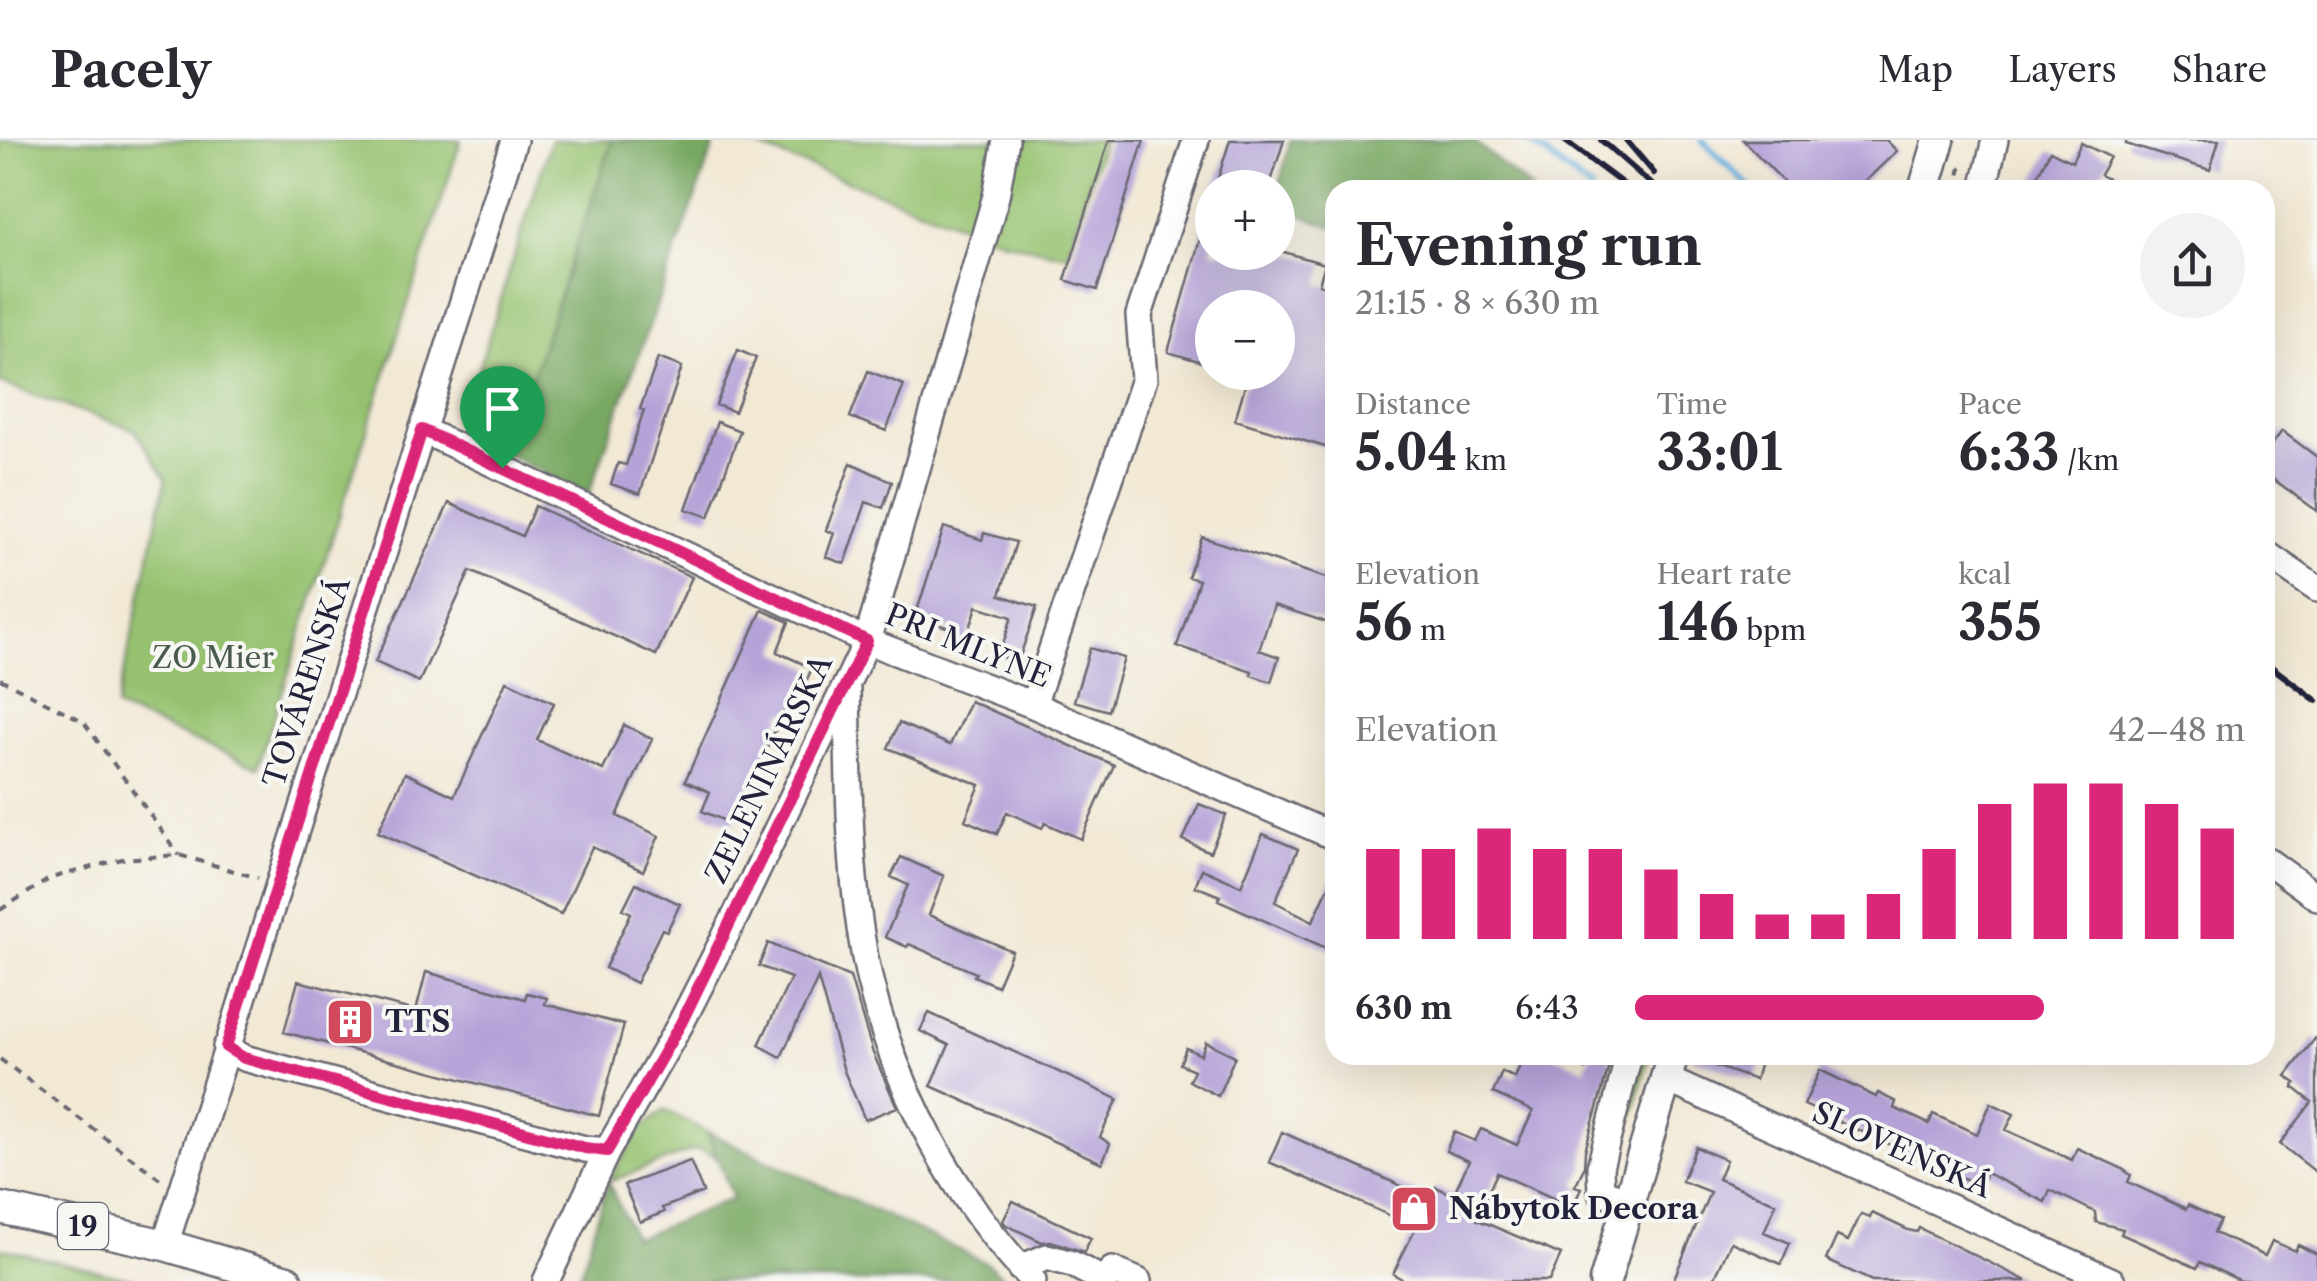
<!DOCTYPE html>
<meta charset="utf-8">
<style>
:root{--surface:#fff;--page:#f2f2f3;--text:#2b2b33;--muted:#7c7c81;--line:#e1e1e2;--accent:#db2777}
body{margin:0;font-family:"Libre Caslon Text",serif;background:var(--page);color:var(--text);height:100vh;display:flex;flex-direction:column;font-size:38px;white-space:nowrap}
*{box-sizing:border-box;margin:0}
p{font-size:32px;color:var(--muted)}
.icon{flex:none;width:55px;height:55px;fill:none;stroke:currentColor;stroke-width:2;stroke-linecap:round;stroke-linejoin:round}
.map{position:relative;flex:1;overflow:hidden}
.drawer{position:absolute;left:1325px;top:40px;width:950px;height:885px;display:flex;flex-direction:column;background:var(--surface);border-radius:30px;box-shadow:0 10px 40px #0002}
.drawer>*{flex:none}
.controls{position:absolute;left:1195px;top:30px;display:grid;gap:20px}
.controls a{display:grid;place-items:center;width:100px;height:100px;border-radius:50%;background:var(--surface);box-shadow:0 10px 40px #0002;font-size:50px}
.pin{position:absolute;display:grid;place-items:center;width:85px;height:85px;color:#fff;margin:-102px -42px;border-radius:50% 50% 50% 0;rotate:-45deg;box-shadow:0 0 10px #0007}
.pin .icon{rotate:45deg}
.round{display:grid;place-items:center;flex:none;width:105px;height:105px;border-radius:52px;background:var(--page)}
.overview{display:flex;align-items:center;justify-content:space-between;height:170px;padding:0 30px}
h1{font-size:55px;font-weight:700;line-height:75px}
.metrics{display:grid;grid-template-columns:repeat(3,1fr);gap:15px;height:170px;padding:10px 30px}
.metrics div{display:grid;align-content:center}
.metrics b{font-size:50px;font-weight:700}
.metrics small{font-size:28px;font-weight:400}
.metrics p{font-size:28px}
.chart{height:280px;padding:20px 30px}
.chart p{display:flex;justify-content:space-between}
.chart svg{width:100%;height:180px;margin-top:10px;stroke:var(--accent);stroke-width:6}
ul{padding:0 30px;list-style:none;font-size:32px}
li{display:grid;grid-template-columns:160px 120px 1fr;align-items:center;height:75px}
li i{height:25px;border-radius:12px;background:var(--accent)}
header{display:flex;align-items:center;gap:60px;box-sizing:border-box;height:140px;padding:0 50px;background:var(--surface);border-bottom:2px solid var(--line)}
header strong{font-size:48px}
nav{display:flex;gap:55px;margin-inline-start:auto;font-size:35px}
.map>svg:first-child{display:block}
.green{fill:#96c270;stroke:#5c7256;stroke-width:2.5}
.forest{fill:#78a862;stroke:#4d654e;stroke-width:2.5}
.lines{fill:none;stroke-linecap:round;stroke-linejoin:round}
.stream{stroke:#66b0de;stroke-width:6}
.building{fill:#b5a3d8}
.minor-casing{stroke:#6b6871;stroke-width:30}
.major-casing{stroke:#6b6871;stroke-width:35}
.path{stroke:#6b6871;stroke-width:4;stroke-dasharray:8 8;stroke-linecap:butt}
.minor{stroke:#fff;stroke-width:25}
.major{stroke:#fff;stroke-width:30}
.rail{stroke:#22223b;stroke-width:6}
.route-casing{stroke:#fff;stroke-width:20}
.route{stroke:#db2777;stroke-width:12}
.labels{text-anchor:middle;stroke-width:8;stroke-linejoin:round;paint-order:stroke}
.shield{fill:#f6f6f2;stroke:#626272;stroke-width:2.5}
.shield-label{font-size:28px;font-weight:bold;fill:#22223b}
.street-label{font-size:30px;fill:#22223b;stroke:#f6f6f2}
.park-label{font-size:30px;fill:#4b5a4e;stroke:#f6f6f2}
.poi-label{font-size:30px;font-weight:bold;fill:#22223b;stroke:#f6f6f2;text-anchor:start}
</style>
<header>
<strong>Pacely</strong>
<nav><a>Map</a><a>Layers</a><a>Share</a></nav>
</header>
<div class="map">
<svg width="2317" height="1141" viewBox="0 0 2317 1141">
<rect width="100%" height="100%" fill="#f6f6f2"/>
<filter id="ink" filterUnits="userSpaceOnUse"><feTurbulence type="fractalNoise" baseFrequency=".01" numOctaves="2"/><feDisplacementMap in="SourceGraphic" scale="20" xChannelSelector="R" yChannelSelector="G"/><feConvolveMatrix kernelMatrix="1 2 1 2 8 2 1 2 1" color-interpolation-filters="sRGB"/></filter>
<filter id="wash" filterUnits="userSpaceOnUse"><feTurbulence type="fractalNoise" baseFrequency=".0048" numOctaves="4" result="noise"/><feDisplacementMap in="SourceGraphic" scale="40" xChannelSelector="R" yChannelSelector="G"/><feGaussianBlur stdDeviation="2.25" result="paint"/><feColorMatrix in="noise" values="0 0 0 0 0 0 0 0 0 0 0 0 0 0 0 0 0 1.4 0 .05"/><feComposite in="paint" operator="in"/></filter>
<g filter="url(#wash)">
<rect width="100%" height="100%" fill="#f2e9d5"/>
<path class="green" d="M0 0H461L258 627 116 568 166 339 135 290 0 243Z
M551 0H612L506 314 458 294Z
M740 0H1103L1067 115 1006 102Z
M1637 915H1649L1615 1039 1610 1037Z
M665 970 707 992 717 1018 699 1009 691 1011 608 1042 641 988Z
M0 1108 141 1141H0Z"/>
<path class="forest" d="M612 0H716L588 356 506 314Z
M1290 0H1473L1532 50H1335V88L1278 67V51Z
M707 992 987 1123 1007 1141H582L580 1135 608 1042 635 1099 733 1058Z"/>
<g class="lines">
<path class="stream" d="M1527 0 1591 50
M1702 0 1753 50"/>
</g>
<g id="blocks">
<path class="building" d="M1109 0H1144L1097 150 1065 140Z
M1230 0H1284L1269 48H1215Z
M1743 0H1886L1897 11 1856 50H1792Z
M2126 0H2219L2210 30 2126 4Z
M2081 3 2110 17 2100 35 2130 50H2030L2050 11 2072 22Z
M1208 71 1212 72V112H1284L1325 124 1319 144 1335 148V310L1235 280 1249 232H1278V168H1212V225L1168 212Z
M738 210 756 218 735 272 716 265Z
M658 218 682 227 640 354 611 344 618 323 626 325 644 270 640 269Z
M868 231 904 245 886 291 850 277Z
M717 282 740 291 709 377 686 369Z
M2282 291 2317 317V371L2265 333V314Z
M851 323 892 342 883 368 866 362 845 424 826 417 834 393 826 390Z
M449 363 522 396 535 366 692 437 656 515 470 431 419 542 375 522Z
M944 387 982 400 984 393 1016 402 1000 455 1037 467 1018 522 999 516 1012 477 977 466 965 504 946 498 950 488 915 477Z
M1202 397 1335 441V485L1274 465 1259 510 1279 517 1271 542 1251 535 1252 531 1177 506 1199 440 1188 437Z
M762 470 789 482 777 512 812 528 792 574 784 571 732 684 702 671 710 652 685 641Z
M1090 508 1124 518 1108 571 1074 561Z
M507 541 554 563 537 600 603 630 624 585 652 599 617 676 659 696 643 731 592 707 561 774 378 692 405 633 454 656Z
M970 561 1114 625 1081 699 1045 683 1042 688 1007 672 997 694 965 680 980 645 888 608 899 583 950 605Z
M1199 664 1226 675 1210 712 1183 700Z
M1263 694 1298 709 1275 762 1313 781 1335 733V812L1218 760 1220 756 1195 746 1202 729 1241 746Z
M901 717 944 736 929 775 1012 811 997 846 974 836 976 833 909 804 907 807 885 797 908 745 891 737Z
M636 743 680 764 667 791 662 789 636 843 605 828 631 773 623 769Z
M768 803 850 837 873 913 897 967 865 980 844 931 818 838 781 917 759 905 791 838 759 826Z
M426 832 525 859 527 853 547 858 545 864 624 885 599 976 284 892 298 841 416 871Z
M929 873 1118 959 1100 997 1110 1004 1102 1023 931 946 949 905 920 891Z
M2317 896V1033L2280 1004 2312 962 2293 947 2296 943 2286 936Z
M1206 902 1235 916 1218 956 1189 941 1194 930 1180 924 1186 908 1201 915Z
M1524 915H1552L1585 929 1591 915H1612L1585 1011 1584 1028 1575 1046 1581 1048 1573 1067 1497 1033 1476 1079 1561 1115 1549 1141H1406L1393 1134 1416 1087 1269 1022 1282 992 1430 1059 1436 1047 1453 1055 1469 1021 1446 1011 1454 992 1475 1001 1481 989 1517 1005 1533 971 1493 953 1502 932 1515 938Z
M1692 915H1762L1755 940 1692 918Z
M1820 930 1876 957 1878 953 1896 962 1894 968 1929 984 1933 974 1977 994 1991 963 2014 974 2006 990 2072 1020 2077 1008 2121 1028 2131 1035 2128 1042 2186 1069 2188 1065 2220 1080 2214 1093 2265 1116 2272 1101 2295 1111 2298 1105 2317 1114V1141H2241L2200 1122 2197 1128 2121 1094 2123 1089 2096 1082 2095 1072 2050 1050 2045 1062 1986 1033 1981 1043 1965 1039 1804 965Z
M1696 1007 1726 1020 1718 1039 1776 1063 1764 1092 1790 1103 1781 1124 1731 1102 1713 1141H1673L1710 1052 1682 1041Z
M690 1021 703 1052 662 1068 664 1072 640 1082 624 1045Z
M1013 1061 1091 1098 1084 1112 1051 1101 1042 1102 1006 1085 1003 1081Z
M1872 1073 1908 1090 1917 1092 1919 1088 2027 1141H1872L1826 1120 1837 1096 1848 1101 1861 1074 1870 1078Z"/>
</g>
</g>
<g filter="url(#ink)">
<use href="#blocks" fill-opacity="0" stroke="#6b6871" stroke-width="2.5"/>
<g class="lines">
<g class="minor-casing">
<path id="minor" d="M1983 50 1995 0
M422 290 867 501 1033 565 1335 697
M2265 413 2317 449
M847 550C849 629 848 709 860 788 878 917 943 1047 1033 1141
M1033 565 1144 239 1139 175 1196 0
M2265 719 2317 757
M226 907 244 918 585 1009 607 1011
M1666 939 2112 1141
M1629 1060 1601 1052 1600 1027 1629 915
M165 1105 514 0
M1020 1128 1047 1117 1072 1124 1105 1141
M1104 1139 1112 1130 1138 1141
M546 1141 607 1011 681 883 737 773 867 501 996 56 1006 0"/>
</g>
<g class="major-casing">
<path id="major" d="M1924 50 1939 0
M0 1068 165 1105 287 1141
M1605 1141 1673 915"/>
</g>
<path class="path" d="M1955 50 1963 21
M0 539 83 581 179 715
M0 770 51 738 122 719 179 715 258 738
M0 919 160 1039"/>
<use href="#minor" class="minor"/>
<use href="#major" class="major"/>
<path class="rail" d="M1564 0 1631 50
M1601 0 1658 50
M1626 0 1654 33
M2265 522 2317 561"/>
</g>
</g>
<g class="lines" filter="url(#ink)">
<g class="route-casing">
<path id="route" d="M422 290 867 501 681 883 607 1011 585 1008 244 918 226 907Z"/>
</g>
<use href="#route" class="route"/>
</g>
<defs>
<g id="building-square" transform="scale(2.5)"><rect x="-9" y="-9" width="18" height="18" rx="4" fill="#d1495b" stroke="#f6f6f2"/><path d="M-4-6H4V6H1V3H-1V6H-4ZM-2.5-4.3h1.7v1.8h-1.7ZM.8-4.3h1.7v1.8H.8ZM-2.5-1h1.7V.8h-1.7ZM.8-1h1.7V.8H.8Z" fill="#fff"/></g>
<g id="shop-square" transform="scale(2.5)"><rect x="-9" y="-9" width="18" height="18" rx="4" fill="#d1495b" stroke="#f6f6f2"/><path d="M-5-2.5h2.3a2.7 3.5 0 0 1 5.4 0H5L5.5 6h-11ZM-1.5-2.5h3a1.5 2.3 0 0 0-3 0Z" fill="#fff"/></g>
</defs>
<g fill-rule="evenodd">
<use href="#building-square" x="350" y="882"/>
<use href="#shop-square" x="1414" y="1069"/>
</g>
<g class="labels">
<rect class="shield" x="58" y="1063" width="50" height="46" rx="8"/>
<g class="shield-label">
<text x="83" y="1096">19</text>
</g>
<g class="street-label">
<text transform="translate(968 506) rotate(22)" y="10">PRI MLYNE</text>
<text transform="translate(307 542) rotate(-72)" y="10">TOVÁRENSKÁ</text>
<text transform="translate(769 629) rotate(-64)" y="10">ZELENINÁRSKA</text>
<text transform="translate(1902 1010) rotate(24)" y="10">SLOVENSKÁ</text>
</g>
<g class="park-label">
<text x="213" y="528">ZO Mier</text>
</g>
<g class="poi-label">
<text x="385" y="892">TTS</text>
<text x="1449" y="1079">Nábytok Decora</text>
</g>
</g>
</svg>
<div class="controls">
<a>+</a>
<a>−</a>
</div>
<div class="pin" style="left:502px;top:328px;background:#1e9e55"><svg class="icon" aria-label="arrive" viewBox="0 0 24 24"><path d="M6 21V4h12l-3 4 3 4H6"/></svg></div>
<section class="drawer">
<div class="overview"><div><h1>Evening run</h1><p>21:15 · 8 × 630 m</p></div><a class="round"><svg class="icon" aria-label="share" viewBox="0 0 24 24"><path d="M12 15V3M7 8l5-5 5 5M5 13v7h14v-7"/></svg></a></div>
<div class="metrics">
<div><p>Distance</p><b>5.04<small> km</small></b></div>
<div><p>Time</p><b>33:01</b></div>
<div><p>Pace</p><b>6:33<small> /km</small></b></div>
</div>
<div class="metrics">
<div><p>Elevation</p><b>56<small> m</small></b></div>
<div><p>Heart rate</p><b>146<small> bpm</small></b></div>
<div><p>kcal</p><b>355</b></div>
</div>
<div class="chart"><p><span>Elevation</span>42–48 m</p>
<svg viewBox="0 0 160 44" preserveAspectRatio="none"><path d="M5 44V22M15 44V22M25 44V17M35 44V22M45 44V22M55 44V27M65 44V33M75 44V38M85 44V38M95 44V33M105 44V22M115 44V11M125 44V6M135 44V6M145 44V11M155 44V17"/></svg>
</div>
<ul>
<li><b>630 m</b>6:43<i style="width:67%"></i></li>
</ul>
</section>
</div>
